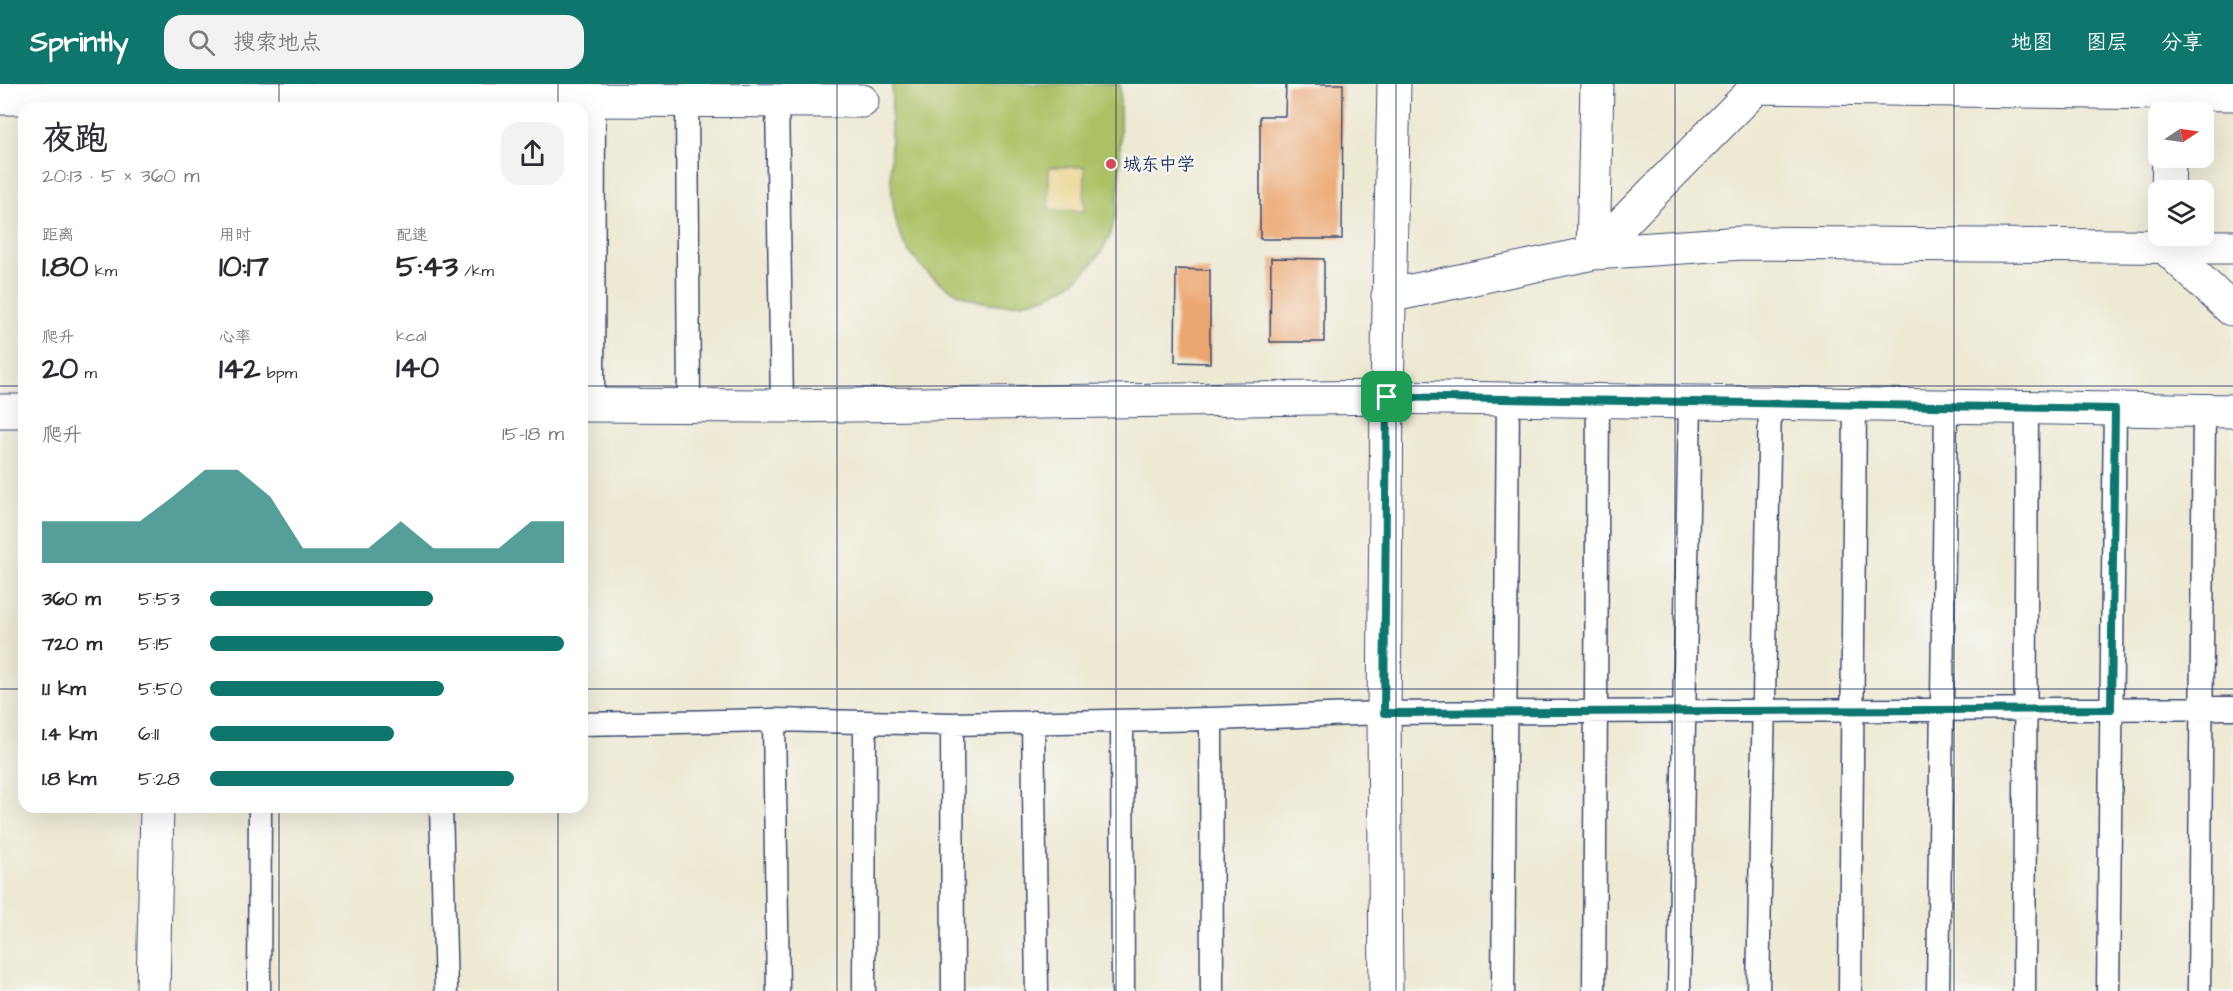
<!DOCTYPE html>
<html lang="zh">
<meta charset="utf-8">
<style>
:root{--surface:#fff;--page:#f2f2f3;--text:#2b2b33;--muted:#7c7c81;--accent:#0f766e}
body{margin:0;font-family:"Architects Daughter","LXGW WenKai TC",sans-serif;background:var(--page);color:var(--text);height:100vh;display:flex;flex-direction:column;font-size:22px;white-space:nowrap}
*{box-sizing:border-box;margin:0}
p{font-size:20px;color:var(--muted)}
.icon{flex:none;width:33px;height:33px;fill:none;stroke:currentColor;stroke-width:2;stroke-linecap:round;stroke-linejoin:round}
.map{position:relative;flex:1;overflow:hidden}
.drawer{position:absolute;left:18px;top:18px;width:570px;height:711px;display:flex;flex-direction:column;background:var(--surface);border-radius:18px;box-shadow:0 6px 24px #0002}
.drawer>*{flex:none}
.needle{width:39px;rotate:77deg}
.controls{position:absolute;left:2148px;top:18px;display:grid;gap:12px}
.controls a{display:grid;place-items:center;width:66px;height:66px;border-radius:12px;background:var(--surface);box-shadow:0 6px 24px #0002;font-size:30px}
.pin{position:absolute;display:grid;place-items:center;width:51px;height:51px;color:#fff;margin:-26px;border-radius:12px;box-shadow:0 3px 9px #0006}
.round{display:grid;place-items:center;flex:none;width:63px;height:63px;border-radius:18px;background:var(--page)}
.overview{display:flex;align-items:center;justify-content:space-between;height:102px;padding:0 24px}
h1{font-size:33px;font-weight:700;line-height:45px}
.metrics{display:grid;grid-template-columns:repeat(3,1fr);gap:9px;height:102px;padding:6px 24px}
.metrics div{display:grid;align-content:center}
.metrics b{font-size:30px;font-weight:700}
.metrics small{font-size:16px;font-weight:400}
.metrics p{font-size:16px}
.chart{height:168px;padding:12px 24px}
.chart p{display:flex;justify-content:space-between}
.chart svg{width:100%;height:108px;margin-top:6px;fill:var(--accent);opacity:.7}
ul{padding:0 24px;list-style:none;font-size:20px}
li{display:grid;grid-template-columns:96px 72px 1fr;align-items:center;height:45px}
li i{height:15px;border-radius:8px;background:var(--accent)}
header{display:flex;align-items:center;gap:36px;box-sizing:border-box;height:84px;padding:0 30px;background:var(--accent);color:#fff}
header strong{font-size:28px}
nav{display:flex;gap:33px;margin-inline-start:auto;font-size:21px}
.search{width:420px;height:54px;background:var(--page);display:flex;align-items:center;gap:15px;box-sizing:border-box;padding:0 21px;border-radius:18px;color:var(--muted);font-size:22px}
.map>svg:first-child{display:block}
.green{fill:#acc165;stroke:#647862;stroke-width:1.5}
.sand{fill:#eeda9e;stroke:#84847e;stroke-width:1.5}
.building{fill:#eca66f}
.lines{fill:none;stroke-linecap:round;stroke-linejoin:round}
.lane-casing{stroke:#3b4b70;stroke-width:25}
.street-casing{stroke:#3b4b70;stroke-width:35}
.secondary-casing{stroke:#3b4b70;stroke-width:35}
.lane{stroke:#fff;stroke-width:22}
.street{stroke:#fff;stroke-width:33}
.secondary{stroke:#fff;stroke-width:33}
.route-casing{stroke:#fff;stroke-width:12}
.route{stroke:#0f766e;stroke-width:8}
.grid{fill:none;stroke:#1b2f5e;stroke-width:1.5;stroke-opacity:0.55}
.poi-dot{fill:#d1495b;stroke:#f6f6f2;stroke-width:2}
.labels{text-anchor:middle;stroke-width:4.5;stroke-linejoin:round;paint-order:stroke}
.poi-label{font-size:18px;fill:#1b2f5e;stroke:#f6f6f2;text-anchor:start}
</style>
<header>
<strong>Sprintly</strong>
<div class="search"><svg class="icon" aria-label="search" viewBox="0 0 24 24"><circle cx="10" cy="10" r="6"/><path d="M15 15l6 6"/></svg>搜索地点</div>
<nav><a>地图</a><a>图层</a><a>分享</a></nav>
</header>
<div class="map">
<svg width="2233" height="907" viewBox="0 0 2233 907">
<rect width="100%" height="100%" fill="#f6f6f2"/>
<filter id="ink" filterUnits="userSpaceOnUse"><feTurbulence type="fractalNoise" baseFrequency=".0167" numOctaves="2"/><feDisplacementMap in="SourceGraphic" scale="12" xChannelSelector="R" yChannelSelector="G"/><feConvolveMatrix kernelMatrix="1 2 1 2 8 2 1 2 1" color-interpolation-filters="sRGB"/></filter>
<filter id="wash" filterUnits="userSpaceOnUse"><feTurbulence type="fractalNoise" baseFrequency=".008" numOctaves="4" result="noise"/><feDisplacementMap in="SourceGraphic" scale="24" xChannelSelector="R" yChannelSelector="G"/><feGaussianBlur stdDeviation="1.35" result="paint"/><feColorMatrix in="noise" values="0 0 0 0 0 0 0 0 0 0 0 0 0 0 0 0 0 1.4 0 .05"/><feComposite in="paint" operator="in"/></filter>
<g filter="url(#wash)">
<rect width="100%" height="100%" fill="#eee9d3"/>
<path class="green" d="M892 0H1120C1119 44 1126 125 1105 162 1066 228 980 240 926 187 914 176 903 161 898 145 886 103 892 44 892 0Z"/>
<path class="sand" d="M1049 83H1085L1084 127 1049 126Z"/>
<g id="blocks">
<path class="building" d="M1286 0H1343L1342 155H1260V32H1285Z
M1271 174 1324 175V258H1270Z
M1176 185 1210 186V279L1175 278Z"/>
</g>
</g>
<g filter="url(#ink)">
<use href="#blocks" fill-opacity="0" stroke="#3b4b70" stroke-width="1.5"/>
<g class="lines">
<g class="lane-casing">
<path id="lane" d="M687 15 689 320
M777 16 782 322
M593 322 594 16
M1211 635 1212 907
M774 636 778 907
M1122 637 1123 907
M1033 638 1037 907
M582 640 774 636 952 640 1211 635 1384 629 2233 624
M952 640 953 907
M441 723 446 907
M259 907 260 723
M864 907 865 640
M1503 907 1508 315
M1594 907 1598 316
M1679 907 1690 318
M1758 907 1770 319
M1850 907 1855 321
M1938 907 1946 322
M2024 907 2027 323
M2108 907 2115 325
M2199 907 2204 326"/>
</g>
<g class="street-casing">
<path id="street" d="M1757 3 2233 10
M2168 106 2169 74
M2166 153 2165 163 2231 225
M1593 169 1742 159 2233 163
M1593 169 1757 3V0
M1388 212 1593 169 1597 0
M1387 313 1394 0"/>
</g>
<g class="secondary-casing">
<path id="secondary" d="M0 14 862 17
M582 321 782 322 1387 313 2233 327
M0 327H24
M153 907 157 723
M1386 907 1384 629 1387 313"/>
</g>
<use href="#lane" class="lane"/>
<use href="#street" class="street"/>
<use href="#secondary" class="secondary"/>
</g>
</g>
<g class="lines" filter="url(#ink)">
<g class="route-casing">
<path id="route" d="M1387 313 2115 325 2111 625 1384 629Z"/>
</g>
<use href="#route" class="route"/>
</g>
<path class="grid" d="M279 0V24M558 0V24M837 0V907M1116 0V907M1396 0V907M1675 0V907M1954 0V907M0 302H24M582 302H2233M0 605H24M582 605H2233M279 723V907M558 723V907"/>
<circle class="poi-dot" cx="1111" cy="80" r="6"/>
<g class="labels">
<g class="poi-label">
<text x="1123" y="86">城东中学</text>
</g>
</g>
</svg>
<div class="controls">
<a><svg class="needle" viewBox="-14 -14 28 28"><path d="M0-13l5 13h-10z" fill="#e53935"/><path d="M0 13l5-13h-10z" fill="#7c7c81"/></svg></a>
<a><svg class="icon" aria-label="layers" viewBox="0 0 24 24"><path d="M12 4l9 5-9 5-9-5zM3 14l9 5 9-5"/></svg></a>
</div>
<div class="pin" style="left:1387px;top:313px;background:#1e9e55"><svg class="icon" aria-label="arrive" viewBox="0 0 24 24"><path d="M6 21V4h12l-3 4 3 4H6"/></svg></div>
<section class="drawer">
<div class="overview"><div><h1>夜跑</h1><p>20:13 · 5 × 360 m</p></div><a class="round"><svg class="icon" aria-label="share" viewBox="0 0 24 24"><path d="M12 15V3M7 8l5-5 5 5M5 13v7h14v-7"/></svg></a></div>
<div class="metrics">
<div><p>距离</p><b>1.80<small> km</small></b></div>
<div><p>用时</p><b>10:17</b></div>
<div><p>配速</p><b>5:43<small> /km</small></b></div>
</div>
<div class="metrics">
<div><p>爬升</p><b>20<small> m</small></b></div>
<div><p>心率</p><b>142<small> bpm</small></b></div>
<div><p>kcal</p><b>140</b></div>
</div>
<div class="chart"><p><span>爬升</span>15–18 m</p>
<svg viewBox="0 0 160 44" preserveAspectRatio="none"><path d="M0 44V27L10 27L20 27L30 27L40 17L50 6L60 6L70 17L80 38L90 38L100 38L110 27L120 38L130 38L140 38L150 27L160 27V44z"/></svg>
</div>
<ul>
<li><b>360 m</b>5:53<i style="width:63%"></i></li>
<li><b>720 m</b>5:15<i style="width:100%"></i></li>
<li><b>1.1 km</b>5:50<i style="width:66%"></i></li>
<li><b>1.4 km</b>6:11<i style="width:52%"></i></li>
<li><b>1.8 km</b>5:28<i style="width:86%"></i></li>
</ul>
</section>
</div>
